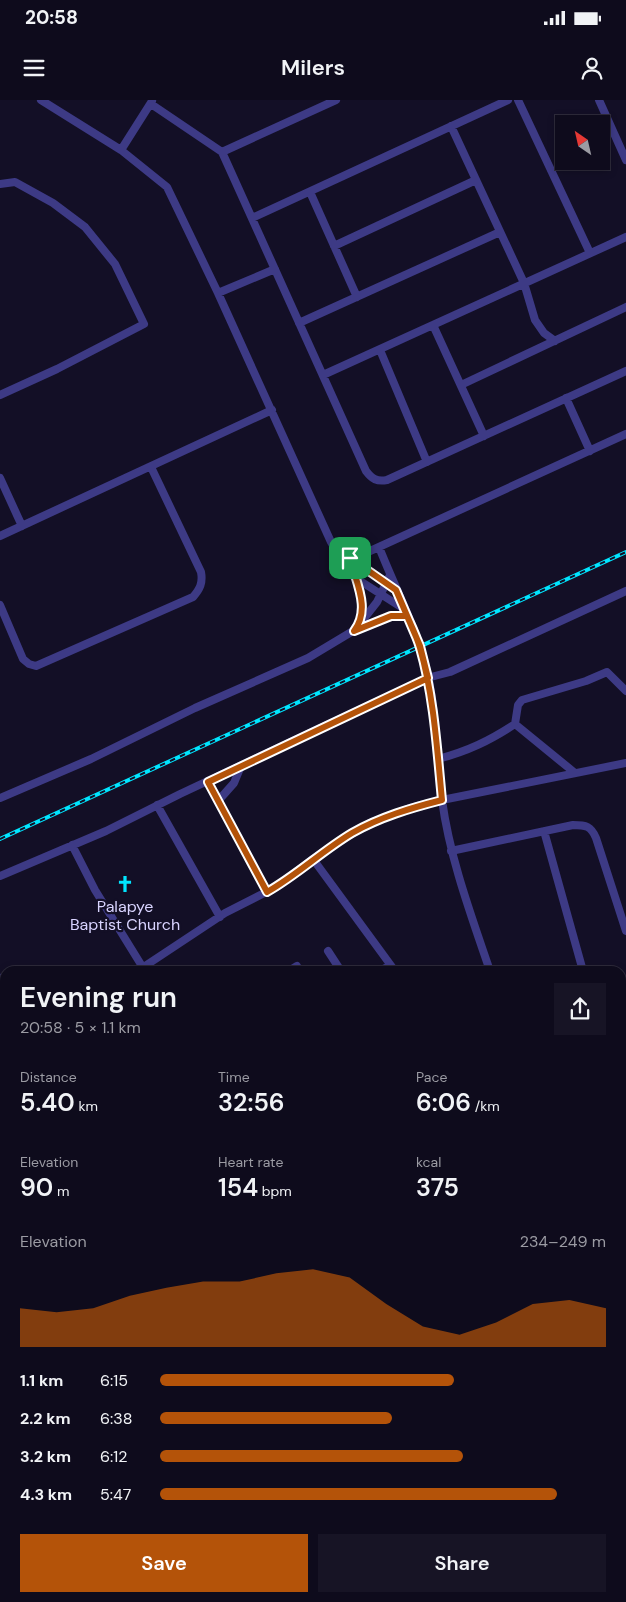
<!DOCTYPE html>
<meta charset="utf-8">
<style>
:root{--surface:#0e0b1c;--page:#171425;--text:#f1f3f6;--muted:#9b9ba3;--line:#2e2b3b;--accent:#b45309}
body{margin:0;font-family:"DM Sans",sans-serif;background:var(--page);color:var(--text);height:100vh;display:flex;flex-direction:column;font-size:19px;white-space:nowrap}
*{box-sizing:border-box;margin:0}
p{font-size:16px;color:var(--muted)}
.icon{flex:none;width:28px;height:28px;fill:none;stroke:currentColor;stroke-width:2;stroke-linecap:round;stroke-linejoin:round}
.map{position:relative;flex:1;overflow:hidden}
.sheet{position:absolute;left:0px;top:866px;width:626px;height:636px;display:flex;flex-direction:column;background:var(--surface);border-radius:15px 15px 0 0;box-shadow:0 2px 8px #0003,0 0 0 1px var(--line)}
.sheet>*{flex:none}
.needle{width:32px;rotate:326deg}
.fabs{position:absolute;left:555px;top:15px;display:grid;gap:10px}
.fabs a{display:grid;place-items:center;width:55px;height:55px;border-radius:0px;background:var(--surface);box-shadow:0 2px 8px #0003,0 0 0 1px var(--line);font-size:25px}
.pin{position:absolute;display:grid;place-items:center;width:42px;height:42px;color:#fff;margin:-21px;border-radius:10px;box-shadow:0 2px 8px #0006}
.round{display:grid;place-items:center;flex:none;width:52px;height:52px;border-radius:0px;background:var(--page)}
.overview{display:flex;align-items:center;justify-content:space-between;height:85px;padding:0 20px}
h1{font-size:28px;font-weight:600;line-height:38px}
.stats{display:grid;grid-template-columns:repeat(3,1fr);gap:8px;height:85px;padding:5px 20px}
.stats div{display:grid;align-content:center}
.stats b{font-size:25px;font-weight:600}
.stats small{font-size:14px;font-weight:400}
.stats p{font-size:14px}
.chart{height:140px;padding:10px 20px}
.chart p{display:flex;justify-content:space-between}
.chart svg{width:100%;height:90px;margin-top:5px;fill:var(--accent);opacity:.7}
.button{display:flex;gap:10px;margin-top:auto;padding:10px 20px}
.button a{flex:1;height:58px;border-radius:0px;background:var(--accent);color:#fff;font-size:20px;font-weight:600;line-height:58px;text-align:center}
.button a+a{background:var(--page);color:var(--text)}
ul{padding:0 20px;list-style:none;font-size:16px}
li{display:grid;grid-template-columns:80px 60px 1fr;align-items:center;height:38px}
li i{height:12px;border-radius:6px;background:var(--accent)}
.status{display:flex;justify-content:space-between;align-items:center;height:35px;padding:0 25px;background:var(--surface);direction:ltr}
.status svg{height:14px;fill:currentColor}
header{display:flex;justify-content:space-between;align-items:center;height:65px;padding:0 20px;background:var(--surface);font-size:22px;font-weight:600}
.map>svg:first-child{display:block}
.lines{fill:none;stroke-linecap:round;stroke-linejoin:round}
.minor{stroke:#3d3a85;stroke-width:8}
.tertiary{stroke:#3d3a85;stroke-width:9}
.rail-casing{stroke:#00e5ff;stroke-width:4}
.rail{stroke:#130f26;stroke-width:2;stroke-dasharray:5.5;stroke-linecap:butt}
.route-casing{stroke:#fff;stroke-width:10}
.route{stroke:#b45309;stroke-width:6}
.labels{text-anchor:middle;stroke-width:4.5;stroke-linejoin:round;paint-order:stroke}
.poi-label{font-size:16px;fill:#d9d4ff;stroke:#130f26}
</style>
<div class="status"><b>20:58</b><svg viewBox="0 0 49 12"><path d="M0 12V9h3v3zM5 12V6h3v6zM10 12V3h3v9zM15 12V0h3v12zM26 1h20v11H26zM47 4h2v5h-2z"/></svg></div>
<header><svg class="icon" aria-label="menu" viewBox="0 0 24 24"><path d="M4 6h16M4 12h16M4 18h16"/></svg>Milers<svg class="icon" aria-label="person" viewBox="0 0 24 24"><circle cx="12" cy="8" r="4"/><path d="M4 21q1-7 8-7t8 7"/></svg></header>
<div class="map">
<svg width="626" height="1502" viewBox="0 0 626 1502">
<rect width="100%" height="100%" fill="#130f26"/>
<g class="lines">
<path class="minor" d="M41 0 121 50 167 87 218 193 331 442C337 453 345 459 357 457L626 334
M518 0 590 153
M599 0 626 60
M151 4 222 52 336 0
M451 26 524 183 535 220 544 233 555 241
M121 50 152 1
M222 52 366 371C372 379 377 382 387 380L626 271
M0 84 15 82 53 103 85 127 115 164 144 224 57 269 0 295
M310 92 357 197
M252 118 508 0
M334 146 476 80
M218 193 275 169
M299 223 500 132
M433 225 484 336
M380 250 427 362
M323 275 626 137
M461 285 626 207
M566 298 590 351
M0 378 22 426
M0 436 272 310
M379 447C392 480 408 512 420 546 437 595 435 649 442 700 450 759 471 815 490 871
M350 458 390 485
M354 477 404 509
M0 505 23 559 29 564 36 566 193 497C200 489 203 483 201 472L151 367
M362 521 377 502 390 475
M355 530 391 516H407
M515 624 575 673
M438 659C468 651 489 641 515 624L518 605 522 600 586 581 607 572 626 591
M208 682 267 792
M0 698 91 659 195 608 308 558 353 531C371 508 356 483 350 458
M218 701 234 683 241 666
M157 705 220 817
M544 731 583 871
M72 745 95 790 145 871
M451 751 573 725C586 725 591 726 596 738L626 831
M313 759 395 871
M0 776 106 731 180 694 427 578 450 572 626 491
M328 851 341 871
M142 868 225 813 278 786 313 759 351 734 370 723 410 708 442 700 626 663
M289 871 297 866
M379 871 390 866
M0 878 5 885
M621 886 626 883
M621 936 626 935
M0 1030H5
M621 1054 626 1056
M621 1072 626 1085
M0 1126 5 1135
M621 1165 626 1163
M621 1299H626
M0 1320 5 1319
M621 1322 626 1319
M1 1347 5 1356
M0 1377 5 1380
M621 1394 626 1390
M621 1413 626 1411
M621 1451 626 1455
M621 1476 626 1472
M108 1498 109 1502
M199 1498 200 1502
M303 1498V1502
M17 1502 18 1498
M40 1502 41 1498
M393 1502 397 1498
M455 1502 463 1498
M594 1502 599 1498"/>
<path class="tertiary" d="M621 1199 626 1198
M0 1347 5 1345"/>
<g class="rail-casing">
<path id="rail" d="M0 739 626 452"/>
</g>
<use href="#rail" class="rail"/>
</g>
<g class="lines">
<g class="route-casing">
<path id="route" d="M350 458 396 490 420 546 428 578 208 682 267 792C297 775 322 751 352 733 380 717 411 708 442 700 437 649 434 597 420 548 417 537 412 527 407 516H391L354 531C371 509 356 483 350 458"/>
</g>
<use href="#route" class="route"/>
</g>
<defs>
<g id="church-bare" transform="scale(1.35)"><path d="M-1.2-6h2.4v3.5h3.3v2.4h-3.3V6h-2.4V-.1h-3.3v-2.4h3.3Z" fill="#00e5ff" stroke="#130f26" stroke-width="2.5" paint-order="stroke"/></g>
</defs>
<g fill-rule="evenodd">
<use href="#church-bare" x="125" y="784"/>
</g>
<g class="labels">
<g class="poi-label">
<text x="125" y="812">Palapye<tspan x="125" dy="18">Baptist Church</tspan></text>
</g>
</g>
</svg>
<div class="fabs">
<a><svg class="needle" viewBox="-14 -14 28 28"><path d="M0-13l5 13h-10z" fill="#e53935"/><path d="M0 13l5-13h-10z" fill="#9b9ba3"/></svg></a>
</div>
<div class="pin" style="left:350px;top:458px;background:#1e9e55"><svg class="icon" aria-label="arrive" viewBox="0 0 24 24"><path d="M6 21V4h12l-3 4 3 4H6"/></svg></div>
<section class="sheet">
<div class="overview"><div><h1>Evening run</h1><p>20:58 · 5 × 1.1 km</p></div><a class="round"><svg class="icon" aria-label="share" viewBox="0 0 24 24"><path d="M12 15V3M7 8l5-5 5 5M5 13v7h14v-7"/></svg></a></div>
<div class="stats">
<div><p>Distance</p><b>5.40<small> km</small></b></div>
<div><p>Time</p><b>32:56</b></div>
<div><p>Pace</p><b>6:06<small> /km</small></b></div>
</div>
<div class="stats">
<div><p>Elevation</p><b>90<small> m</small></b></div>
<div><p>Heart rate</p><b>154<small> bpm</small></b></div>
<div><p>kcal</p><b>375</b></div>
</div>
<div class="chart"><p><span>Elevation</span>234–249 m</p>
<svg viewBox="0 0 160 44" preserveAspectRatio="none"><path d="M0 44V25L10 27L20 25L30 19L40 15L50 12L60 12L70 8L80 6L90 10L100 23L110 34L120 38L130 32L140 23L150 21L160 25V44z"/></svg>
</div>
<ul>
<li><b>1.1 km</b>6:15<i style="width:66%"></i></li>
<li><b>2.2 km</b>6:38<i style="width:52%"></i></li>
<li><b>3.2 km</b>6:12<i style="width:68%"></i></li>
<li><b>4.3 km</b>5:47<i style="width:89%"></i></li>
</ul>
<div class="button"><a>Save</a><a>Share</a></div>
</section>
</div>
